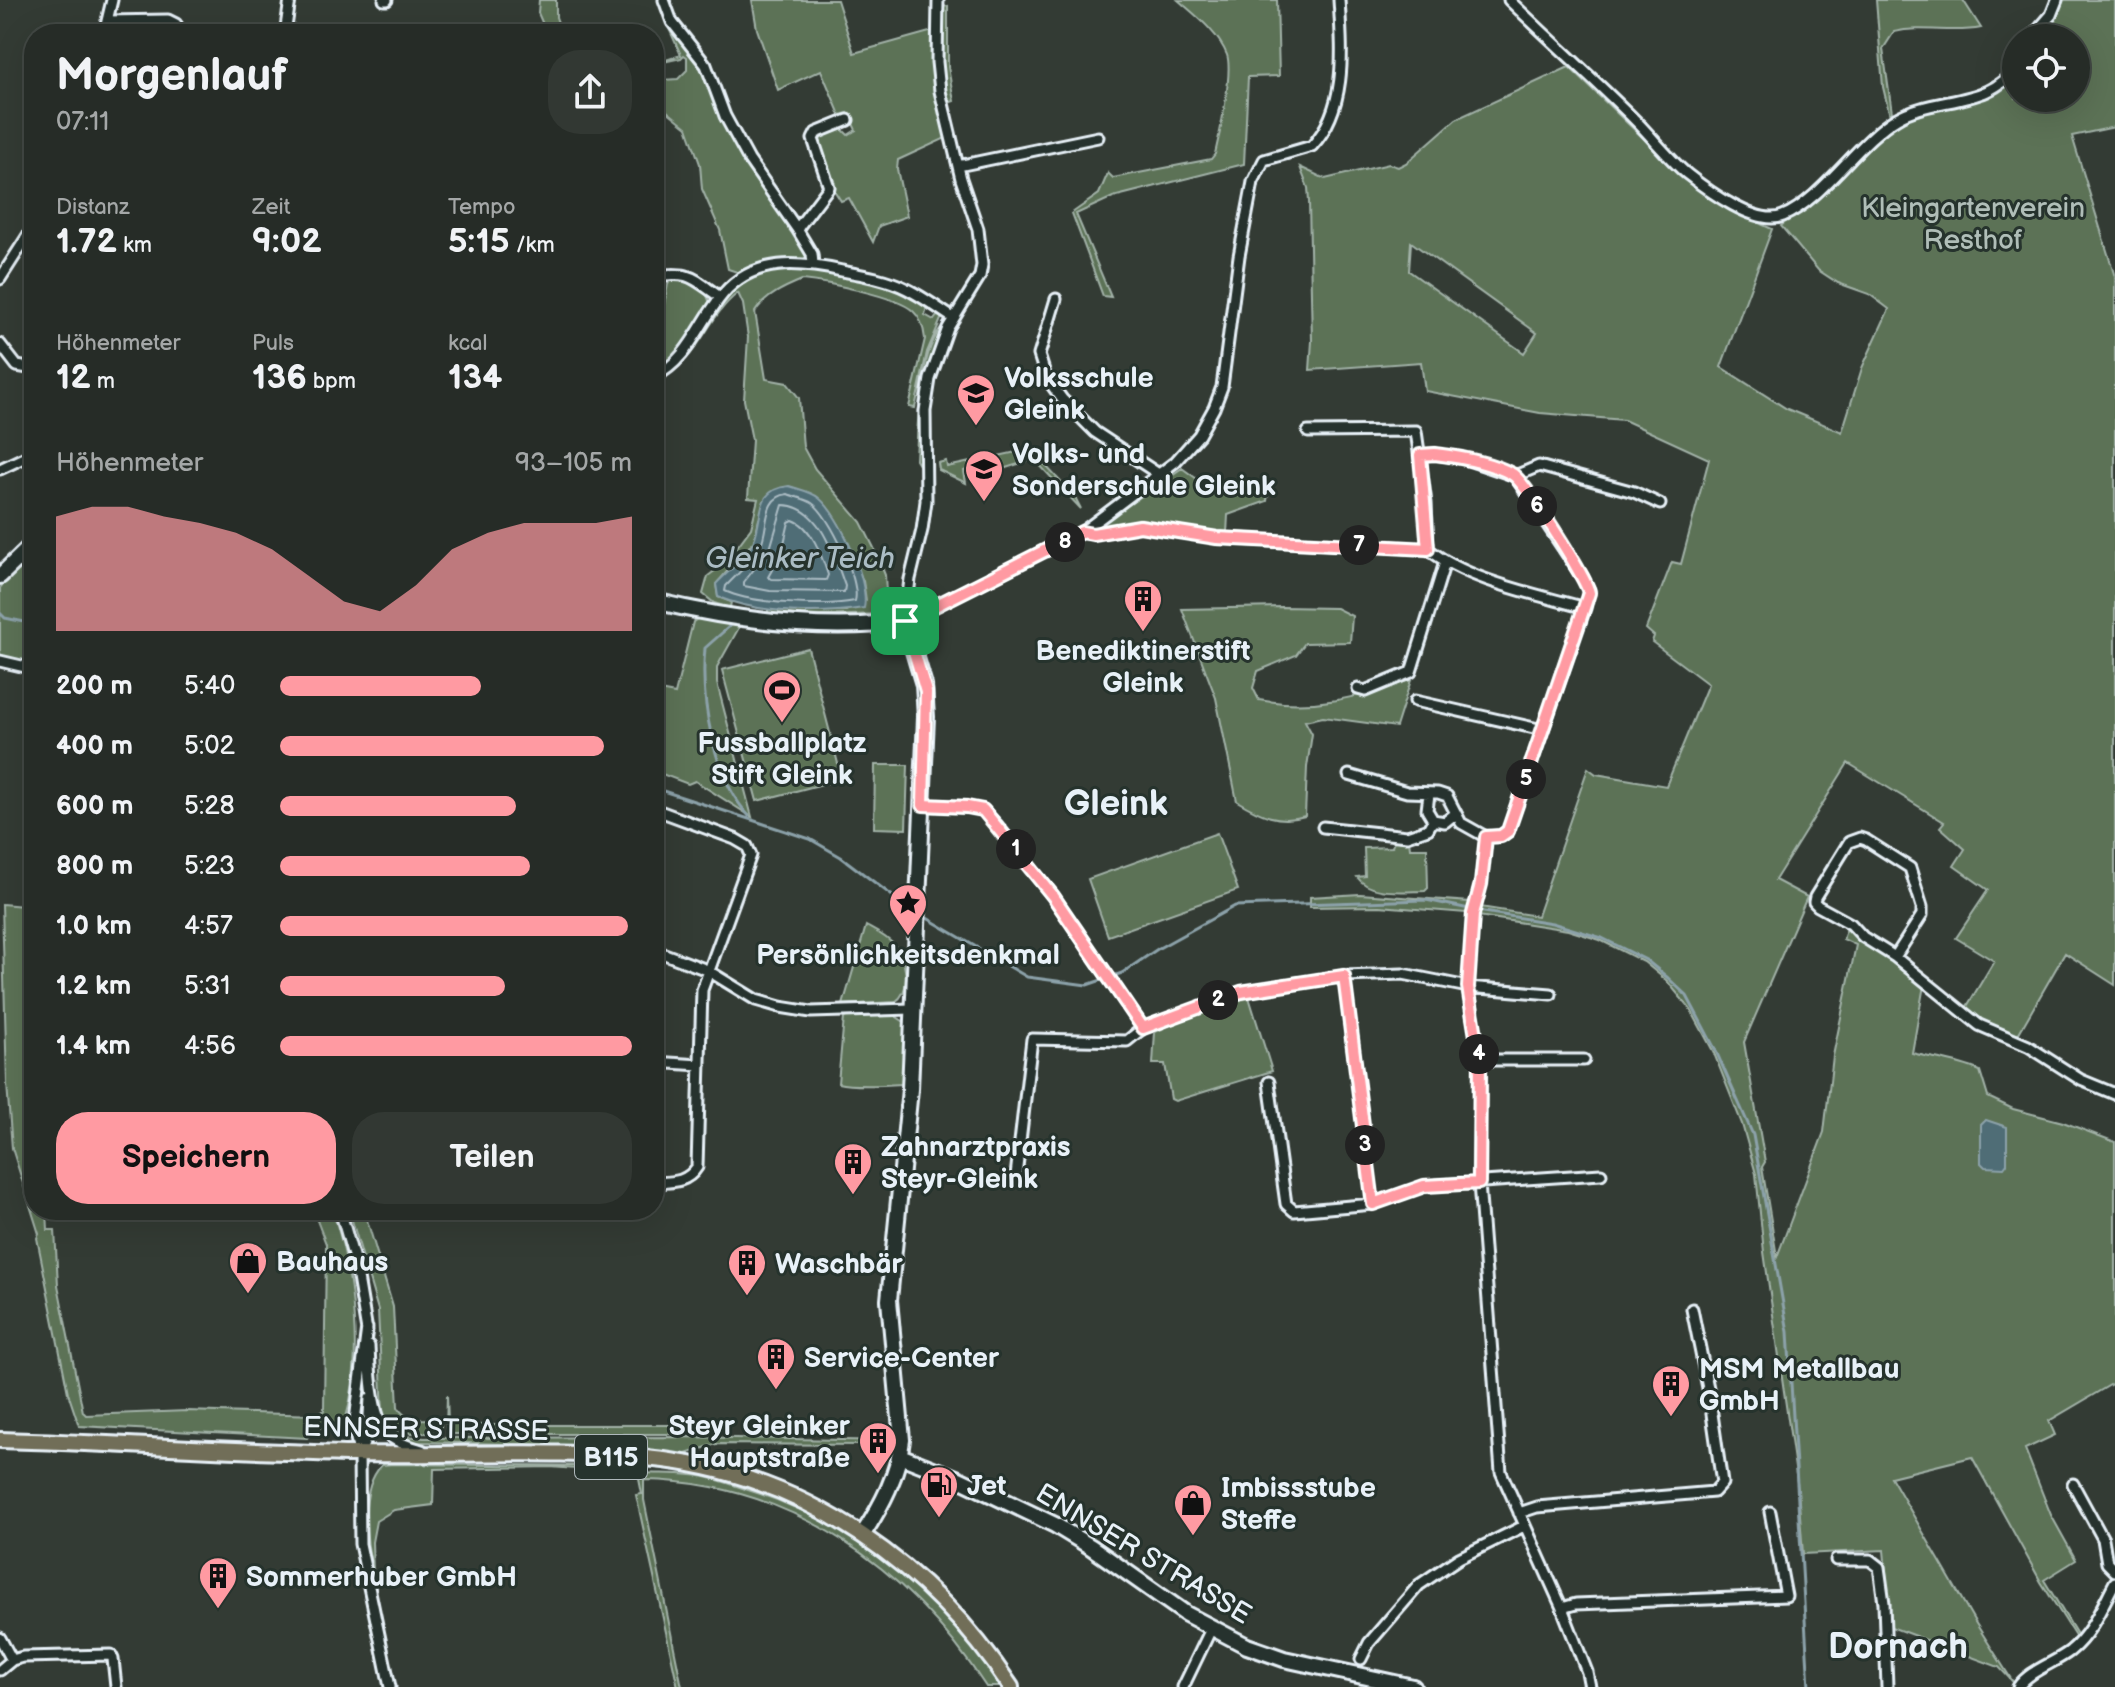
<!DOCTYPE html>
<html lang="de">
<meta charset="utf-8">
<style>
:root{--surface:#262c27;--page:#323833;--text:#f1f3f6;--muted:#a4a7a7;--line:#424844;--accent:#ff9aa2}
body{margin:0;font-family:"Balsamiq Sans",sans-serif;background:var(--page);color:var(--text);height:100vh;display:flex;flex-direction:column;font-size:30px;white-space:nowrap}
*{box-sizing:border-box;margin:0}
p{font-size:26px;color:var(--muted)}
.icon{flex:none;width:44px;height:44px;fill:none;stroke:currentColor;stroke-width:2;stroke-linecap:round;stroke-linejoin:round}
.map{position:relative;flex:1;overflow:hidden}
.side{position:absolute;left:24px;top:24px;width:640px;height:1196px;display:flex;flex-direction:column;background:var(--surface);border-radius:32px;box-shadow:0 8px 32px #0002,0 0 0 2px var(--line)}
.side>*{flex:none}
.tools{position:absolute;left:2002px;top:24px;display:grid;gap:16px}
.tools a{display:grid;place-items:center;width:88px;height:88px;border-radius:50%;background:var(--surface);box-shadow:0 8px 32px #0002,0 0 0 2px var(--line);font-size:40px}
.pin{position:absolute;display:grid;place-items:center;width:68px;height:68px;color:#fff;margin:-34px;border-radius:16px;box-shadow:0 4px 12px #0006}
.km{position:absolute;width:40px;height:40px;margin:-20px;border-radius:50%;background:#222;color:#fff;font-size:22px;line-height:40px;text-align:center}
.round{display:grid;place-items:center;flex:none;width:84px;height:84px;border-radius:32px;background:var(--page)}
.head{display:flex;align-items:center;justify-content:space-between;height:136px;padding:0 32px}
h1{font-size:44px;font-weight:800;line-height:60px}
.figures{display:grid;grid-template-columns:repeat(3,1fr);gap:12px;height:136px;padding:8px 32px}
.figures div{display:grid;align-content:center}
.figures b{font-size:34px;font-weight:800}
.figures small{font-size:22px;font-weight:400}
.figures p{font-size:22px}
.chart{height:224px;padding:16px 32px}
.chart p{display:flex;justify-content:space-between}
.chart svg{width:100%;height:144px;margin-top:8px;fill:var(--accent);opacity:.7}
.button{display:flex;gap:16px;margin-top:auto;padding:16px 32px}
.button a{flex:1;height:92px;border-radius:32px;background:var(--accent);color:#111;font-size:32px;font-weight:800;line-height:92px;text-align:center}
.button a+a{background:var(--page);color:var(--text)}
ul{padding:0 32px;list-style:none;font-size:26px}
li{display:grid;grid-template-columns:128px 96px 1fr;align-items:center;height:60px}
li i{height:20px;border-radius:10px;background:var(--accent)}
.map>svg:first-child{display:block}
.green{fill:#5c7257;stroke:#a2b2a8;stroke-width:2;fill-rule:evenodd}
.water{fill:#4f6d76;stroke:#8ca2aa;stroke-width:2}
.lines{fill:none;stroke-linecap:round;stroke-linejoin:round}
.shore{stroke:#abbcc4;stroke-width:2}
.stream{stroke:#8ca2aa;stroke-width:3}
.street-casing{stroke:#e8f1f8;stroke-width:15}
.secondary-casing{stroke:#e8f1f8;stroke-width:20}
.primary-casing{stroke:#e8f1f8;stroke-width:20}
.street{stroke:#26332d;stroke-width:9}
.secondary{stroke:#26332d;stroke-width:14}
.primary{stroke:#716e59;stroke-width:14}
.route-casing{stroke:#fff;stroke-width:16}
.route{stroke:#ff9aa2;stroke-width:10}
.labels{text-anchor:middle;stroke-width:6;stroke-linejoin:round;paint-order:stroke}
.shield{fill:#26332d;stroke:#aeb8bb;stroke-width:2}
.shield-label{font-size:26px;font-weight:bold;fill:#e8f1f8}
.park-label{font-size:28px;fill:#b0beb8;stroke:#26332d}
.poi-label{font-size:28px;font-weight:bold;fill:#e8f1f8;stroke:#26332d;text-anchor:start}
.street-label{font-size:28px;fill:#e8f1f8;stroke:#26332d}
.water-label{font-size:30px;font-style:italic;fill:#abbcc4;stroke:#26332d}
.district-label{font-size:36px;font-weight:bold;fill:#e8f1f8;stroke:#26332d}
</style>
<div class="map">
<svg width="2115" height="1687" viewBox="0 0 2115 1687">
<rect width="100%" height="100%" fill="#333b34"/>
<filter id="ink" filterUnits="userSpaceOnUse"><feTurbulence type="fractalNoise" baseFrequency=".0125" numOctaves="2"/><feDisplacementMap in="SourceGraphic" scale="16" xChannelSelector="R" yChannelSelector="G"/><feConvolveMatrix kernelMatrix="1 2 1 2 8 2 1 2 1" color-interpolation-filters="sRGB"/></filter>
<g filter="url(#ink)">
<path class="green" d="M539 0H556V17L562 34H547L538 13Z
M752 0H837L854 53 933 31 936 86 946 138 898 160 897 169 907 216 879 226 873 242 849 198 841 201 834 190 818 143 823 136 840 127 848 135 856 130 848 113 840 115 821 70 778 90 757 29Z
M1178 0H1277L1279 76 1248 77 1244 164 1113 197 1076 214 1111 297 1103 296 1072 213 1099 194 1108 173 1113 178 1211 159 1215 154C1220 134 1233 72 1227 55 1218 32 1195 15 1178 0Z
M1876 0H1963L1981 28C1952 34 1923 25 1894 32L1883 49 1892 113 1890 116 1883 87Z
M2061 0H2115V127L2072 136 2115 277V985L2065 953 2016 1038 1991 1028 1966 1008 1994 961 1956 938 1988 890 1954 866 1965 849 1940 827 1944 822 1848 763 1775 880 1807 897 1744 1042 1765 1162 1762 1167 1777 1257 1824 1132 1833 1056 1856 945 1843 939 1847 928 1887 955 1924 985 1912 1053C1936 1059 1958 1061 1980 1071L1988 1097 2013 1109 2063 1122 2115 1142V1382L2049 1421 2055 1435 2025 1449 2051 1515 2076 1560 2044 1580 2078 1636 2076 1637 2041 1582 1972 1457 1891 1477 1975 1622 2013 1682 1999 1667 1891 1627 1884 1550 1803 1554 1798 1489 1764 1252 1756 1174 1742 1124 1713 1051 1691 1010 1667 981 1644 962 1600 940 1568 930 1478 916 1481 907 1537 916 1588 768 1596 774 1666 786 1708 684 1652 642 1654 636 1646 629 1672 562 1681 564 1709 459 1624 420 1540 413 1425 391 1421 362 1310 370 1312 341 1309 202 1308 188 1300 167 1325 179 1389 164 1398 167 1406 163 1456 119 1569 67C1632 126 1691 194 1772 229L1721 367 1787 409 1842 432 1862 368 1889 309 1869 294 1838 283 1818 270 1781 226 1878 135 1907 117 1992 93 2009 83 2016 75V98H2076V38H2039L2055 16ZM1411 242 1537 333 1524 353 1409 271Z
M948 6V67L954 101 945 104 941 62V7Z
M667 24 699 58 741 155 799 237 807 255 804 259 767 263 740 273 728 269 720 230 702 189 700 164 687 127 667 111 654 95V89L662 80 678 79 687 70V57L684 55 681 58 654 64 681 55Z
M804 267C845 275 893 280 927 306L925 315 934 320 937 316 942 317 927 352 915 408 909 407 925 339C924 329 921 318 913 311 897 296 824 282 802 280 785 287 765 296 755 312L766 379 787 383 799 398 803 447 815 469 861 522 874 548 885 575 887 609 882 614 820 616 768 614V609L846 611 866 600 863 581 838 523 759 519 754 541 716 584 718 597 731 602 730 608 714 603 703 594 708 576 725 563 751 528 758 499 748 498 752 440 744 400 748 337 743 304 738 293C704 319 701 362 654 382L739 282 766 272Z
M676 277C691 281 709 289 710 306 695 329 682 362 654 371V327L660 326 669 279Z
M944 324 927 373 922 402 921 465H919L916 460C918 422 918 352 944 324Z
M1030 449 1075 497 1081 509 1034 459 990 473 985 464 964 471 966 483 939 470 938 463 946 461 947 467Z
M1182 468C1212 490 1232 507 1269 487L1267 501 1228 515 1227 534 1137 522 1097 530 1095 528Z
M34 552V662L0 657V588L14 570Z
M1282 607 1336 608 1352 616 1350 642 1305 643 1296 655 1258 671 1253 688 1259 700C1316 710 1357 697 1411 680L1396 727 1323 717 1305 721 1312 734 1307 767 1305 816C1279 824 1260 815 1237 801L1216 698 1182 609Z
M700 617 741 624 717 667V683L752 817 695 781 688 784 654 771V690L675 694 693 622Z
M808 648 842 779 757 801 722 670Z
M875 765H908L906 829 874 828Z
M1217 833 1238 890 1108 936 1088 879Z
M1394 840H1409L1410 848H1427L1428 888 1425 891C1405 891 1370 896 1357 877L1365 876 1364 848 1392 847Z
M1360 894 1470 902 1466 913 1379 906 1310 907V897Z
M2 904 34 907V1122L22 1123V1146L26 1147V1174L33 1175 34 1210H47L48 1230H55L58 1285 83 1412 86 1415 187 1411 318 1415 324 1410 326 1244 313 1210H332C354 1271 364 1362 344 1424 330 1427 315 1424 307 1438L79 1426 68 1393 37 1238 39 1234 12 1148 7 1084Z
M866 926C875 931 886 936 893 944 906 958 913 990 895 1002L843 1005Z
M1249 997 1272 1071 1175 1101 1171 1099 1165 1064H1153L1155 1032 1200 1011Z
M854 1014H892L906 1023 903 1084C886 1085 853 1087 838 1083L844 1018Z
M349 1210H364L393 1307 398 1407C407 1424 425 1419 441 1418V1433H411L385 1421 383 1413 378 1310Z
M447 1395 448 1422 481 1425H711L712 1434H450L446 1428Z
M393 1430 406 1436 424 1438 684 1437 892 1441V1444L888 1451H880L879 1448 864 1445 716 1444 686 1454 601 1446 415 1442 400 1437Z
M393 1464 614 1466 629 1467 630 1473 550 1467 434 1469 433 1505 394 1510 376 1521 372 1542 373 1573C366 1543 358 1489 382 1465Z
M642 1473C658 1474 675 1473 691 1475 709 1476 728 1483 745 1489 827 1514 902 1564 959 1628 976 1646 989 1668 1004 1687H986C909 1568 791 1482 644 1480V1500L682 1687H678L636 1495 642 1494 639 1479Z"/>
<path class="water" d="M789 486C798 489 812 492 819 498 840 515 870 582 864 608 820 615 760 614 718 597L716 584C728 571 748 557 754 540 764 515 754 490 789 486Z
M1986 1120 2007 1127V1164L2004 1168 1985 1167 1981 1163V1125Z"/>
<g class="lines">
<path class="shore" d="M788 494C795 497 806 499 812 503 830 515 861 582 855 601 826 607 751 604 725 591L726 586C737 574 752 562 760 547 770 528 761 497 788 494Z
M783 505C821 506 834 556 845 586L844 592 770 591 744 586V582L770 549Z
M793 520C812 526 822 557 828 575L826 580 771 579 768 577 782 552 789 522Z"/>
<path class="stream" d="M0 613 5 618 34 624
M731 625 705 648C700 699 713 777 749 816
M654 788 810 839 841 857 911 910
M927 918 1027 977 1087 985 1122 973 1159 948 1235 906 1426 900 1484 912 1552 923 1602 938 1646 960 1668 978 1687 996 1715 1049 1753 1135 1788 1332 1809 1687"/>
<g class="street-casing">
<path id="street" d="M384 0H387
M664 0 672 22 706 65 725 116 749 160 797 229 812 254 813 264
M938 0 937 62 940 91 961 179 978 229 982 265 980 276 948 328 930 379 925 411 926 501 922 530 910 579 905 621 1082 532 1175 462 1199 435 1214 408 1222 387 1239 256 1253 182 1264 160 1312 146C1348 107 1342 49 1339 0
M1509 0C1551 41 1595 80 1636 121 1653 138 1668 158 1687 174 1707 190 1757 227 1783 216 1822 200 1858 141 1897 118 1934 96 1994 107 2016 65
M107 21 112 0
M104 34 107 21 168 20 176 24 182 34
M285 34 290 0
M2031 38 2051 15 2057 0
M958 166 1098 137
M797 229 829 187 813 139 816 133 848 120
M654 276C691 271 691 277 720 297
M0 279 34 226
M1056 299 1039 355 1046 377 1062 399 1095 432 1160 475
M0 344 17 366 34 369
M654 377C689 360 700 321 723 294 754 257 800 262 842 271 864 275 887 279 907 289 923 297 938 308 953 318
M1308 432 1416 431 1426 503 1428 549
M1420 455 1435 454 1462 458 1515 476 1583 578 1589 590 1585 608
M0 469 34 453
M1515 476 1539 466 1634 492 1660 504
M1082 532 1093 534 1140 526 1217 538 1428 549C1468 581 1536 594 1585 608L1508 831 1501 836 1486 837 1481 884 1473 914 1468 987 1480 1060 1479 1183 1501 1472 1562 1608 1587 1672 1590 1687
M0 661 34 669
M1358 689 1365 691 1411 672 1445 562
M1415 701 1543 730
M1349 775 1407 792 1438 793 1447 796 1461 823 1486 837
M1429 794 1427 810 1433 820 1445 822 1456 813
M923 805 967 807 983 810 996 824 1053 896 1143 1028 1241 992 1344 976 1403 974 1468 987 1551 994
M654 809 735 839 747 846 751 855 702 990 697 1167C687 1183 672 1182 654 1183
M1323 827 1407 836 1428 829 1433 820
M654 950 707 970 756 1000 780 1007 811 1012 912 1009
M1895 957 1922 915V907L1910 868 1866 840 1860 838 1849 842 1815 897 1814 902 1818 906 1851 924 1863 937 1895 957 1979 1025 2028 1046 2081 1080 2115 1094
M1344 976 1373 1204
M1480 1060H1584
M654 1062 700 1065
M1269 1082 1286 1204 1294 1211 1373 1204 1424 1186 1601 1174
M1016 1176 1032 1039 1127 1041 1143 1028
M340 1210 356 1266 367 1331
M367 1328 354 1428 359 1454 360 1544 390 1687
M369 1346C370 1370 371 1422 392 1438 400 1444 412 1447 422 1450
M360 1453 368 1433 370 1398
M2073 1484 2103 1539 2107 1563 2115 1571
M1519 1513 1537 1507 1714 1492 1722 1483 1709 1393 1692 1309
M1836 1560H1870L1879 1567 1884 1603 1887 1687
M1562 1608 1576 1604 1786 1596 1770 1512
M0 1638 12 1660
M1361 1659 1369 1643 1419 1585 1459 1558 1524 1526
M0 1670 12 1660 23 1657 111 1655 113 1659 116 1687
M1183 1687 1211 1629
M2018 1687C2030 1670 2053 1664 2070 1651 2092 1633 2102 1606 2115 1582"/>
</g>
<g class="secondary-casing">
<path id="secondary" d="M0 576 34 543
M654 601C734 620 823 633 905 621L924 685 926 717 910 1089 889 1300 902 1440C898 1475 882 1505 863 1534
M900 1456 959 1479 1055 1525 1091 1547 1186 1614 1247 1646 1284 1659 1413 1687"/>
</g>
<g class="primary-casing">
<path id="primary" d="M0 1440C119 1443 237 1452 356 1454 458 1456 562 1448 664 1460 809 1478 932 1567 1011 1687"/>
</g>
<use href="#street" class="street"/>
<use href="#secondary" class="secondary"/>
<use href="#primary" class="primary"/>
</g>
</g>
<g class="lines" filter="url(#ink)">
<g class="route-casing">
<path id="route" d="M1435 454C1460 457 1490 462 1512 474 1525 481 1587 579 1589 593L1508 831 1501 836 1486 837 1481 884 1473 914 1468 987 1480 1060 1479 1183 1424 1186 1373 1204 1344 976 1241 992 1143 1028 1053 896 983 810 967 807 923 805 926 692 905 621 1082 532 1093 534 1140 526 1217 538 1428 549 1420 455Z"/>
</g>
<use href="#route" class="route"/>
</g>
<defs>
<g id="school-pin" transform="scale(2)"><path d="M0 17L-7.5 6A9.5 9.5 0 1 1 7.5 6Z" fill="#ff9aa2" stroke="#26332d"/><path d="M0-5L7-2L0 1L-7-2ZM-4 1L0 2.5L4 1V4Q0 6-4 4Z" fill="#111"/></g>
<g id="building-pin" transform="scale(2)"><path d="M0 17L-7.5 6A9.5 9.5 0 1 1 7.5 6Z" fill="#ff9aa2" stroke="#26332d"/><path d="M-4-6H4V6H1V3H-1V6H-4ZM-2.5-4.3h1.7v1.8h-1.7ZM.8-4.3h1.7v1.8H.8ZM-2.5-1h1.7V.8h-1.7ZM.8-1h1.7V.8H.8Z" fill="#111"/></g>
<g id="stadium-pin" transform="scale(2)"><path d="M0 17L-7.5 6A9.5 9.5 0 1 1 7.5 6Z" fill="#ff9aa2" stroke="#26332d"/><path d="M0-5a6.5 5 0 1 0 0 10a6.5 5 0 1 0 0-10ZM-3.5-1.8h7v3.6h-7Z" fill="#111"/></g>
<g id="sight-pin" transform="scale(2)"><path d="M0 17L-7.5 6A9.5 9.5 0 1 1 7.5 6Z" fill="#ff9aa2" stroke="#26332d"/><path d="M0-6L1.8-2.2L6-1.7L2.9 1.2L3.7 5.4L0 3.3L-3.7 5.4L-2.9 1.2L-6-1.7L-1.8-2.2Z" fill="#111"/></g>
<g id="shop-pin" transform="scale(2)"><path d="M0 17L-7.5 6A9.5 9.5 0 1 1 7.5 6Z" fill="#ff9aa2" stroke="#26332d"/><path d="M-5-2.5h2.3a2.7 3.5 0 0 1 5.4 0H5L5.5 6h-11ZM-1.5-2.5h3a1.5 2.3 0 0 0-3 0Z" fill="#111"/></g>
<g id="fuel-pin" transform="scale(2)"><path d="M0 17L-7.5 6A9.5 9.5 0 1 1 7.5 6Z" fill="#ff9aa2" stroke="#26332d"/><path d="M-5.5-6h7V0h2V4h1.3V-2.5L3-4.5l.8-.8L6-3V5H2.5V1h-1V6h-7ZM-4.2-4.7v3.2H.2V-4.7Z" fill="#111"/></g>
</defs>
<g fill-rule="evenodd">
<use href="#school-pin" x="976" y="393"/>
<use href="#school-pin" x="984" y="469"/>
<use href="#building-pin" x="1143" y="599"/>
<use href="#stadium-pin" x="782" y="690"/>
<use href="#sight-pin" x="908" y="903"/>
<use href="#building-pin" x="853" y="1162"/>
<use href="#shop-pin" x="248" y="1261"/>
<use href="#building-pin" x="747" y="1263"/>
<use href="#building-pin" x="776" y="1357"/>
<use href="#building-pin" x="1671" y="1384"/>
<use href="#building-pin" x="878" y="1441"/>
<use href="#fuel-pin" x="939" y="1485"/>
<use href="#shop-pin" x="1193" y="1503"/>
<use href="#building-pin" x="218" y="1576"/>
</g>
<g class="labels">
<rect class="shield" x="575" y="1435" width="72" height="44" rx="6"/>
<g class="shield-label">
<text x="611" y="1466">B115</text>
</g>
<g class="park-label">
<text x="1973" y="217">Kleingartenverein<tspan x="1973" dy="32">Resthof</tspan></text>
</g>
<g class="poi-label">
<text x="1004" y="387">Volksschule<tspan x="1004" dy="32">Gleink</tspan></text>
<text x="1012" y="463">Volks- und<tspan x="1012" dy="32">Sonderschule Gleink</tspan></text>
<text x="1143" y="660" text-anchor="middle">Benediktinerstift<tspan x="1143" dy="32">Gleink</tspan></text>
<text x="782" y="752" text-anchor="middle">Fussballplatz<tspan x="782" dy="32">Stift Gleink</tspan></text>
<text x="908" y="964" text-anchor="middle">Persönlichkeitsdenkmal</text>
<text x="881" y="1156">Zahnarztpraxis<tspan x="881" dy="32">Steyr-Gleink</tspan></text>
<text x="276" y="1271">Bauhaus</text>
<text x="775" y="1273">Waschbär</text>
<text x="804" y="1367">Service-Center</text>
<text x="1699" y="1378">MSM Metallbau<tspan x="1699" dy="32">GmbH</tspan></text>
<text x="850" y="1435" text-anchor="end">Steyr Gleinker<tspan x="850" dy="32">Hauptstraße</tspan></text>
<text x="967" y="1495">Jet</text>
<text x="1221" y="1497">Imbissstube<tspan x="1221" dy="32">Steffe</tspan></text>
<text x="246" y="1586">Sommerhuber GmbH</text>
</g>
<g class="street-label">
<text transform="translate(426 1428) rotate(1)" y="10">ENNSER STRASSE</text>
<text transform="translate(1144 1553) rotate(31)" y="10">ENNSER STRASSE</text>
</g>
<g class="water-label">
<text x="800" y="568">Gleinker Teich</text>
</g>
<g class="district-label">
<text x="1116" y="815">Gleink</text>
<text x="1898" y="1658">Dornach</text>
</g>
</g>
</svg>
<div class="tools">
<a><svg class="icon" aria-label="locate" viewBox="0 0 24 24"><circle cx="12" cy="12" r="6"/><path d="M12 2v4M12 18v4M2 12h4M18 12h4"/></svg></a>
</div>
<div class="pin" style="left:905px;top:621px;background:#1e9e55"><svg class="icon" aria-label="arrive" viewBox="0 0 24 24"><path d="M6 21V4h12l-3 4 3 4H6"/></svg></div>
<b class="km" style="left:1016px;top:849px">1</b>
<b class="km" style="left:1218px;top:1000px">2</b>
<b class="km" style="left:1365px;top:1145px">3</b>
<b class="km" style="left:1479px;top:1054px">4</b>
<b class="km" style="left:1526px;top:779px">5</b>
<b class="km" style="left:1537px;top:506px">6</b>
<b class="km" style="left:1359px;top:545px">7</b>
<b class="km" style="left:1065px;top:542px">8</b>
<section class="side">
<div class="head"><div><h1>Morgenlauf</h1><p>07:11</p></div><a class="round"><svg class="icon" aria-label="share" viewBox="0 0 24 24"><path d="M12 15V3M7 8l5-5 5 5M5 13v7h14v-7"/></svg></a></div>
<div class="figures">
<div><p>Distanz</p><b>1.72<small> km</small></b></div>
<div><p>Zeit</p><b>9:02</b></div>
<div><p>Tempo</p><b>5:15<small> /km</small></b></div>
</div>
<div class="figures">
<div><p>Höhenmeter</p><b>12<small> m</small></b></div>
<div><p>Puls</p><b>136<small> bpm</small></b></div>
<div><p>kcal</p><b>134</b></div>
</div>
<div class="chart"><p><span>Höhenmeter</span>93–105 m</p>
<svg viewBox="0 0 160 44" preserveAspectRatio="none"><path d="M0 44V9L10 6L20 6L30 9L40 11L50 14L60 19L70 27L80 35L90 38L100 30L110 19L120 14L130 11L140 11L150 11L160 9V44z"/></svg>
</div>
<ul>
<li><b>200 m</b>5:40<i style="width:57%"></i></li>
<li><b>400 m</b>5:02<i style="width:92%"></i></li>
<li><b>600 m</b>5:28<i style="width:67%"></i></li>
<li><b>800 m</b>5:23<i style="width:71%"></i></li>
<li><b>1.0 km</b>4:57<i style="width:99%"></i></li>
<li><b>1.2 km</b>5:31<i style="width:64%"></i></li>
<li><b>1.4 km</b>4:56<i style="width:100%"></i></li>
</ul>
<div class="button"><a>Speichern</a><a>Teilen</a></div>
</section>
</div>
